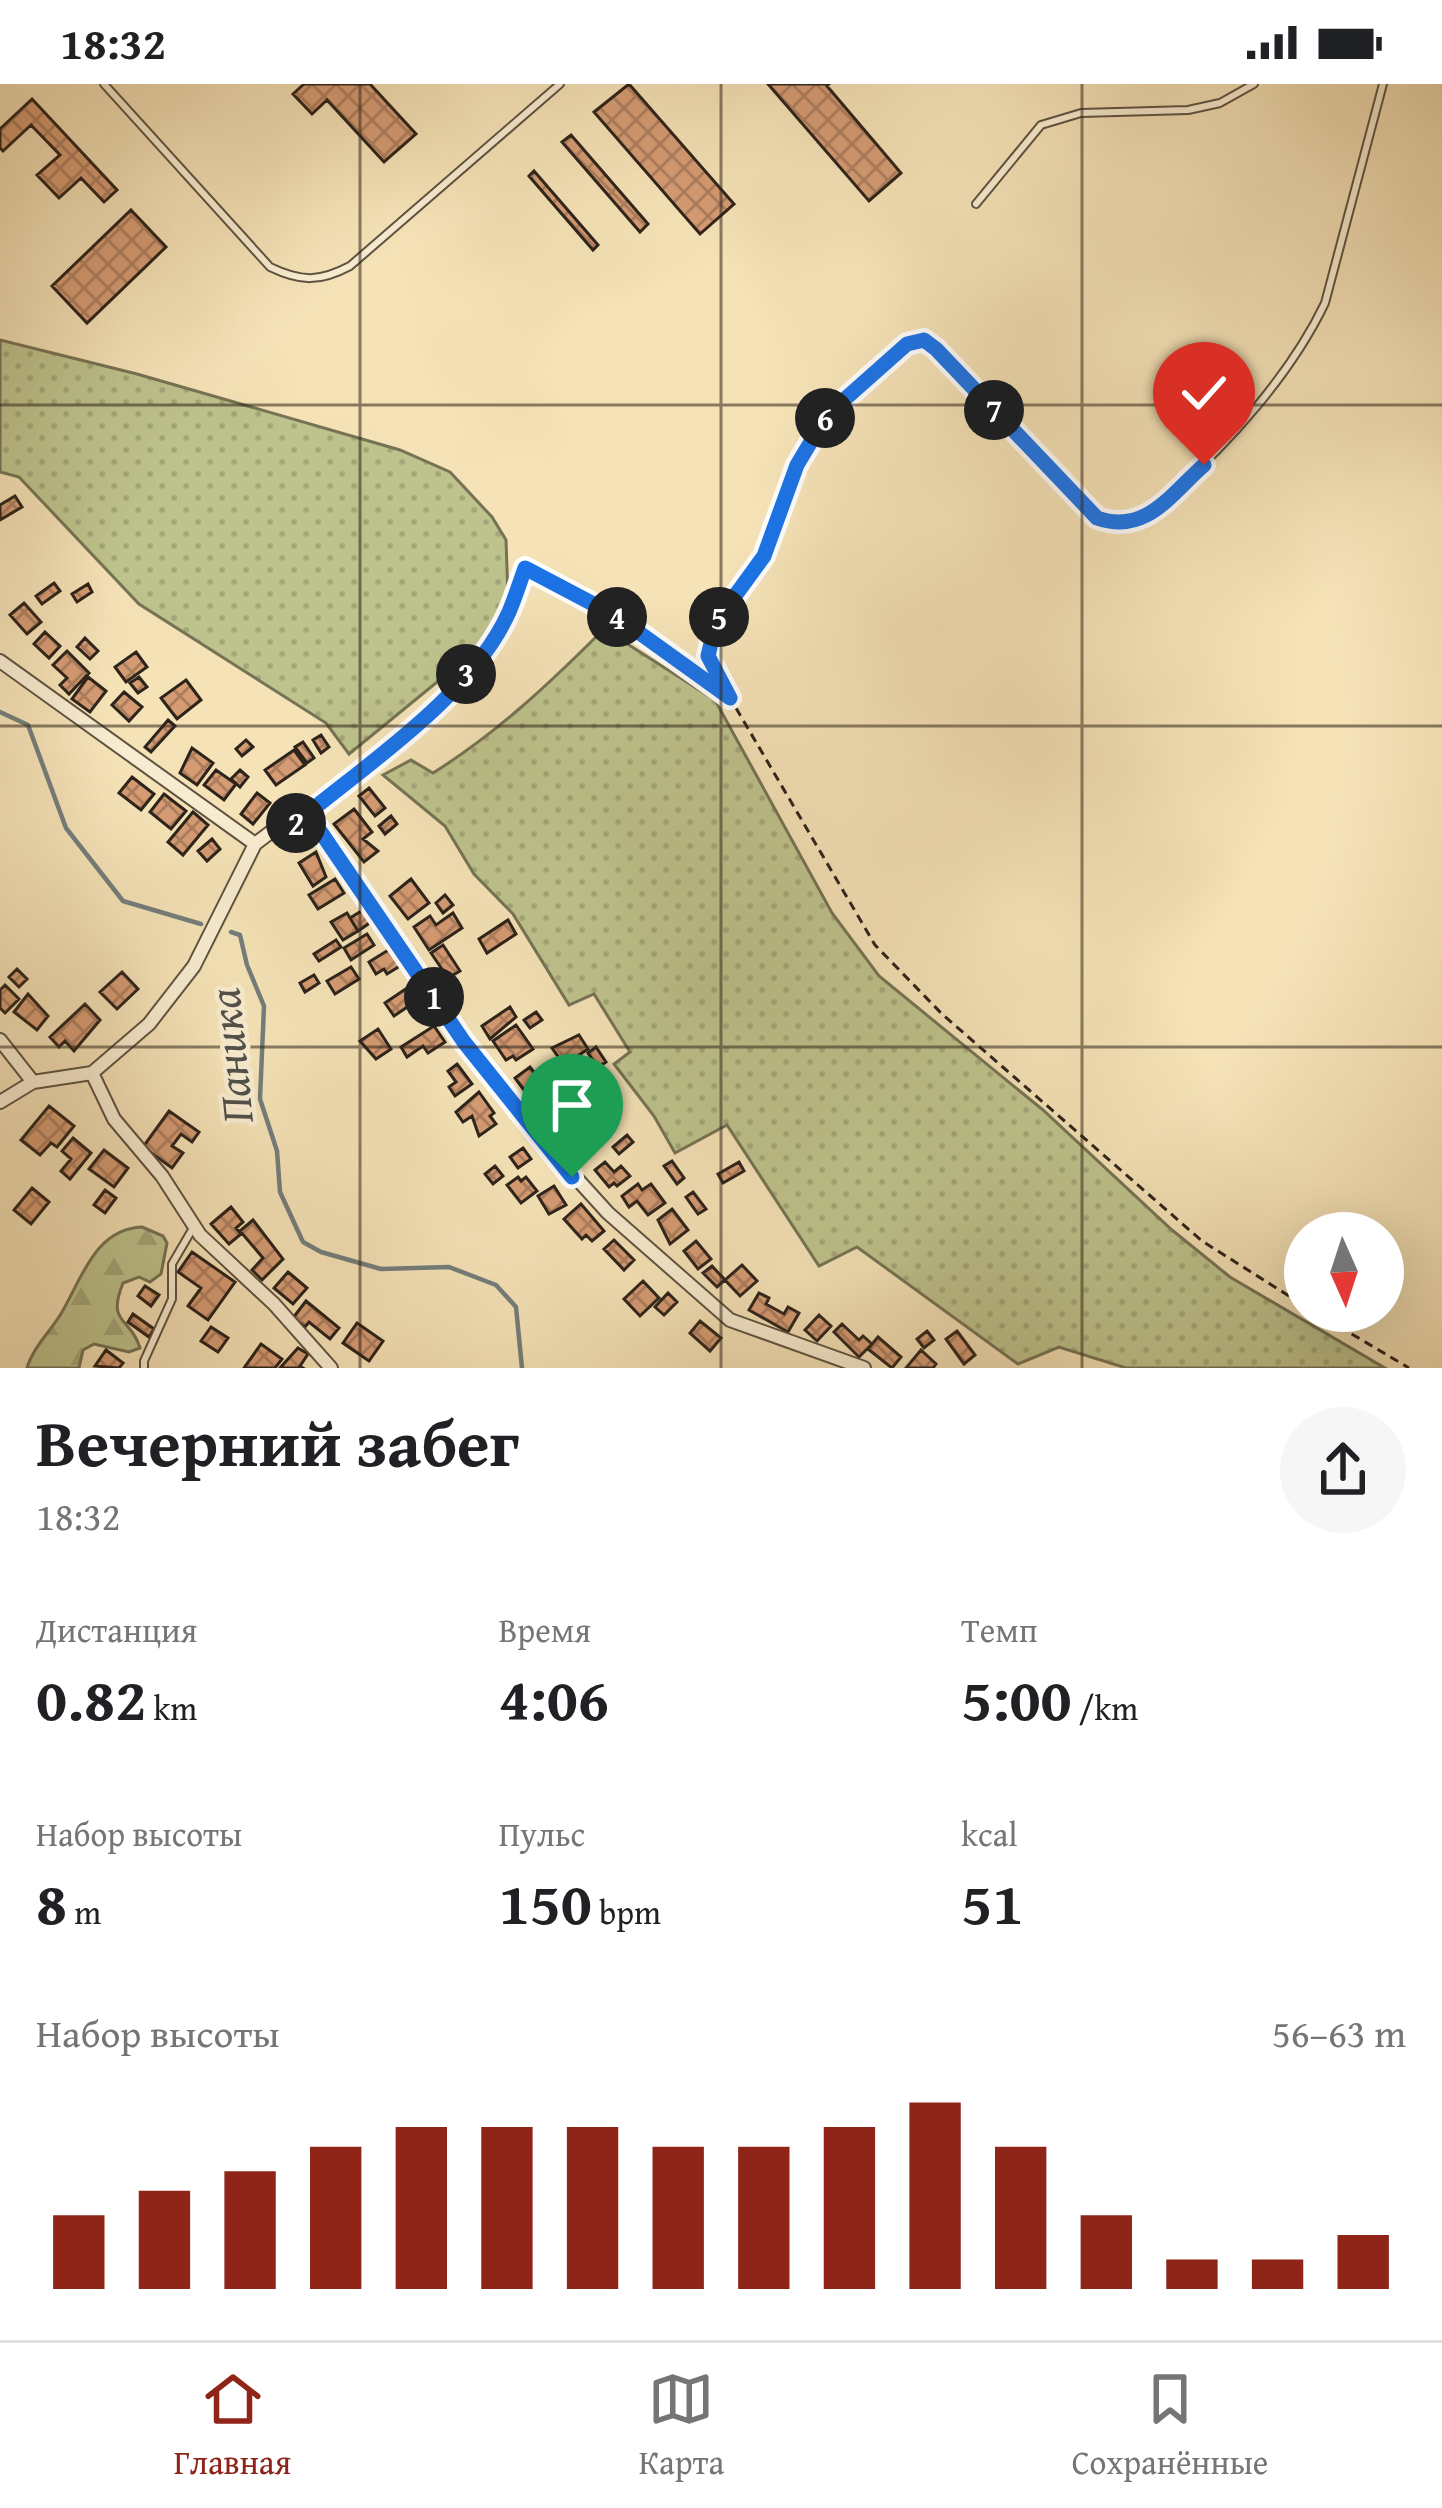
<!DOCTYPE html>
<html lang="ru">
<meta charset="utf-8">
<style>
:root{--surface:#fff;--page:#f6f6f6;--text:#202124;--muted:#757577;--line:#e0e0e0;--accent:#8f2418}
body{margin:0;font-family:"Gentium Book Plus",serif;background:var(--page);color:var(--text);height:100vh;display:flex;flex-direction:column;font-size:45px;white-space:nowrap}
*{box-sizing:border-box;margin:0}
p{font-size:39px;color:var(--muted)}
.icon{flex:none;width:66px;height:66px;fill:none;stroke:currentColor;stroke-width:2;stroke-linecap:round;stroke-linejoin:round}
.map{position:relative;height:1284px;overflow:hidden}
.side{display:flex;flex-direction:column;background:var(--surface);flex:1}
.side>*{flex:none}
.needle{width:78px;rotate:177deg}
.buttons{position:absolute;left:1284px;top:1128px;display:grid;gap:24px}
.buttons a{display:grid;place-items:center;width:120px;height:120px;border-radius:50%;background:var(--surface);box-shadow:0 12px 48px #0002;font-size:60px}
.pin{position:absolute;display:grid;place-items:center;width:102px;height:102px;color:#fff;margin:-123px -51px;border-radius:50% 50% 50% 0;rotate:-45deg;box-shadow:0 0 12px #0007}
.pin .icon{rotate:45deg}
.km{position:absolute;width:60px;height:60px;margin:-30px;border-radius:50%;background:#222;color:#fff;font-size:33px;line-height:60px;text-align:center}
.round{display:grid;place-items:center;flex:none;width:126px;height:126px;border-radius:63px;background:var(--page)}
.overview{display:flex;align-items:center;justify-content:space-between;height:204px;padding:0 36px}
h1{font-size:66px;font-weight:800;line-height:90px}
.figures{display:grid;grid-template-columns:repeat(3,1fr);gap:18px;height:204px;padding:12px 36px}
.figures div{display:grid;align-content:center}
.figures b{font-size:60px;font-weight:800}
.figures small{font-size:33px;font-weight:400}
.figures p{font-size:33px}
.chart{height:336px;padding:24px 36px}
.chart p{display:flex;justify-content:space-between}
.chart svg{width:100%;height:216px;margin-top:12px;stroke:var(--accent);stroke-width:6}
.status{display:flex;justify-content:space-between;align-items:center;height:84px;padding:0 60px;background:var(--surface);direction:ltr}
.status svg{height:33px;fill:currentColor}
.dock{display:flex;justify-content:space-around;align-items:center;height:168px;border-top:3px solid var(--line);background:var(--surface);font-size:33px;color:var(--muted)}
.dock a{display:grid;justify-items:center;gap:6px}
.dock .selected{color:var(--accent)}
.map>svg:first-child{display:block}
.green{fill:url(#green-dots);stroke:#757354;stroke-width:3}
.forest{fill:url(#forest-firs);stroke:#757354;stroke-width:3}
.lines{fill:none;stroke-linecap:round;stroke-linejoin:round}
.stream{stroke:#737e7b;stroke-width:4.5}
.building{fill:url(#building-cross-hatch);stroke:#2c231a;stroke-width:3}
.service-casing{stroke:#5e5341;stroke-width:10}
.minor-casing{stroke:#5e5341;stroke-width:16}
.path{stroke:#2c231a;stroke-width:3;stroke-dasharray:9 6;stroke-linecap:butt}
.service{stroke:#f8ecd0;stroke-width:6}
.minor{stroke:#f8ecd0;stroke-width:12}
.route-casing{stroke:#fff;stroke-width:24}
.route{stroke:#1a73e8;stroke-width:15}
.grid{fill:none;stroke:#2c231a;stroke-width:3;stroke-opacity:0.55}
.labels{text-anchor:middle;stroke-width:9;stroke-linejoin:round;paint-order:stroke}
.water-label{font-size:45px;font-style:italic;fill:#50504a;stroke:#f8ecd0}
</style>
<div class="status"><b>18:32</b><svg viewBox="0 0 49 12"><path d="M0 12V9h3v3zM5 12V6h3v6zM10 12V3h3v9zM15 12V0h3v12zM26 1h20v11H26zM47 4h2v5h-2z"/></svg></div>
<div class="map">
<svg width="1442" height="1284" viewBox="0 0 1442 1284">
<defs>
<pattern id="green-dots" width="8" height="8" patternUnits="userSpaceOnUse" patternTransform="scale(3)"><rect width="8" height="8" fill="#bec38d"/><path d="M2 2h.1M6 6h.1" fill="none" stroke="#a3a779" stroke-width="1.8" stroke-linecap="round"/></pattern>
<pattern id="forest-firs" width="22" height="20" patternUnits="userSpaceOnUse" patternTransform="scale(3)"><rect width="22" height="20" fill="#bec38d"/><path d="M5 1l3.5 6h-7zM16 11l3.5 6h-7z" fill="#a3a779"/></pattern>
<pattern id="building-cross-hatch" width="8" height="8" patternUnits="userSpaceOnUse" patternTransform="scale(3)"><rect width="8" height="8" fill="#d59b73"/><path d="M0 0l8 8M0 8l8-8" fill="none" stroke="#ad7e5e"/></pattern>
</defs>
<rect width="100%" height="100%" fill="#f5e2b7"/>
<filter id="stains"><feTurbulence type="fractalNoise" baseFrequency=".00167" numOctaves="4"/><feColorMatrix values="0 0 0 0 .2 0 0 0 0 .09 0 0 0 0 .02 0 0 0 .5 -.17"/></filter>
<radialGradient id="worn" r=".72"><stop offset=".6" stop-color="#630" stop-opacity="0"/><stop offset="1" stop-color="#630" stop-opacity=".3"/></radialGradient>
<path class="green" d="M0 256 137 290 400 366 450 388 492 433 506 456 508 513 480 563 349 670 326 639 139 520 19 393 0 388Z
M604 545 715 616 832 829 879 892 1043 1026 1172 1146 1230 1193 1385 1284H1126L1059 1263 1018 1280 857 1163 819 1182 727 1041 675 1069 654 1032 614 980 630 968 594 910 569 921 513 830 474 790 445 742 383 691 411 676 433 689C497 649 550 599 604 545Z"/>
<path class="forest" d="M142 1143 163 1152 167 1159 161 1190 150 1198 139 1193 123 1199C106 1241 131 1233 140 1264L129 1268 94 1260 83 1266 79 1284H27C33 1263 51 1247 62 1228 82 1194 95 1145 142 1143Z"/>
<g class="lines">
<path class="stream" d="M0 628 28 641 66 744 123 817 201 840
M231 848 240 851 247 881 264 922 260 1015 277 1067 280 1108 303 1158 321 1168 381 1185 449 1183 496 1201 516 1223 522 1284"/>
</g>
<path class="building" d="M304 0H370L416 50 384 78 327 16 312 30 293 10Z
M629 0 734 120 700 150 594 28Z
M768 0H829L827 2 901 89 869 117Z
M32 15 117 106 104 118 81 94 59 114 37 91 60 71 31 41 3 67 0 64V45Z
M571 51 648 140 640 148 562 58Z
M534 87 598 161 593 166 529 92Z
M131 126 166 163 87 239 52 202Z
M15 412 22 423 0 436V421Z
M54 499 60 507 42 520 36 512Z
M88 500 92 508 77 518 72 510Z
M24 519 41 538 27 550 10 531Z
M45 548 60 562 49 574 34 560Z
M85 554 98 567 90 575 77 563Z
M67 567 89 589 69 610 60 601 67 594 53 581Z
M136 568 147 583 126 598 115 583Z
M88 593 106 607 90 628 72 615Z
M139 593 147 603 138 609 130 599Z
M186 596 201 616 177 635 161 614Z
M124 608 142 623 129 637 112 621Z
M168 636 175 642 151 668 145 663Z
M321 651 329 663 321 669 313 656Z
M246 656 253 663 242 672 236 665Z
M303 658 314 674 307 679 295 663Z
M192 664 213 679 197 701 180 689Z
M294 666 305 681 276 701 265 686Z
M216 686 236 700 224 716 204 701Z
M240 686 248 693 240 703 231 695Z
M132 693 154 710 141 726 119 709Z
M369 704 385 724 375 732 359 712Z
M257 709 270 719 253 740 241 730Z
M164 710 186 727 171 745 150 728Z
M354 725 372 748 363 755 378 767 364 778 334 740Z
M193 728 208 741 183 771 168 758Z
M391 732 397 740 385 750 379 742Z
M212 755 220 765 207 777 198 767Z
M316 768 326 793 313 802 299 779Z
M335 795 344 809 318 825 309 811Z
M411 795 429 819 408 835 390 812Z
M445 811 453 821 443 829 436 819Z
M363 826 371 838 358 847 350 834Z
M347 829 358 847 343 856 331 838Z
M453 829 462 844 429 866 414 843 430 832 436 841Z
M508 836 516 850 487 869 479 855Z
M367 850 374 861 351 876 344 864Z
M336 856 341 863 319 877 314 870Z
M443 861 460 887 448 894 431 869Z
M390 865 400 882 387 890 384 885 376 890 369 878Z
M351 883 359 895 335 910 327 897Z
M17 885 27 895 19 903 9 893Z
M122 888 138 905 117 925 100 908Z
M314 891 319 899 305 908 300 899Z
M5 901 19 915 5 929 0 924V906Z
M410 902 419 915 394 932 385 919Z
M28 910 48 932 37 946 14 928Z
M85 920 100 936 74 967 65 957 59 963 50 953Z
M510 923 516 933 490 955 482 942Z
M536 928 542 936 530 944 524 936Z
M516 941 533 965 516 976 513 972 506 976 493 957Z
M434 942 445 958 428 969 423 962 407 973 401 963Z
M378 945 391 965 376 975 360 957Z
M579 951 588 965 564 981 552 964Z
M596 963 606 978 598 983 588 969Z
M457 980 472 1000 455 1012 449 1003 456 998 448 987Z
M530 983 553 1013 538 1025 515 994Z
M577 988 584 998 562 1013 555 1002Z
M479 1008 494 1029 490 1032 496 1040 479 1052 472 1032 463 1038 456 1028Z
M49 1022 74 1042 57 1063 51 1059 40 1071 21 1056Z
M169 1027 199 1048 192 1058 181 1050 172 1062 183 1069 172 1084 143 1063Z
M564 1030 575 1044 565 1052 554 1038Z
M627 1051 633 1058 619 1070 613 1063Z
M73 1054 91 1069 70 1095 61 1087 71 1075 62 1067Z
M523 1064 531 1075 518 1084 510 1073Z
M104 1066 128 1084 114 1103 89 1085Z
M672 1077 684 1094 677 1100 664 1082Z
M605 1078 614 1088 621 1082 630 1092 617 1102 614 1099 609 1103 595 1086Z
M739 1078 744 1087 723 1099 718 1090Z
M495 1082 503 1092 493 1100 485 1090Z
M518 1093 521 1097 526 1093 537 1107 521 1119 507 1101Z
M638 1100 642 1106 651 1100 665 1119 648 1131 637 1117 629 1123 622 1112Z
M554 1102 566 1121 549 1130 538 1112Z
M32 1104 49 1118 31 1140 14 1126Z
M105 1106 116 1114 105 1129 94 1121Z
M693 1108 706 1125 698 1130 686 1113Z
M581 1120 604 1147 592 1157 586 1151 582 1155 564 1135Z
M231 1123 243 1138 236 1144 241 1150 229 1160 211 1140Z
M672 1125 688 1146 670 1160 658 1136Z
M253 1136 283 1175 262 1196 252 1186 263 1174 240 1147Z
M614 1156 634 1176 624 1186 604 1165Z
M696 1157 711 1175 698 1185 684 1167Z
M192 1168 235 1198 208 1236 188 1222 201 1204 178 1188Z
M742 1181 757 1197 740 1212 725 1196Z
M712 1182 725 1196 717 1203 703 1189Z
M288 1188 307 1204 293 1220 274 1204Z
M643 1197 659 1214 640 1232 624 1215Z
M145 1202 159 1211 151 1222 138 1212Z
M668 1209 677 1218 664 1231 655 1223Z
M759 1209 769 1214 766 1220 784 1230 788 1223 799 1229 788 1248 749 1226Z
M306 1217 339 1244 330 1255 309 1238 305 1243 293 1234Z
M133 1230 154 1245 149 1253 128 1238Z
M819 1231 831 1242 817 1257 805 1246Z
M700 1237 721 1254 710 1267 690 1249Z
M357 1239 383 1257 369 1277 343 1259Z
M842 1240 859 1256 863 1252 872 1260 859 1273 834 1248Z
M211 1243 228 1254 218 1268 201 1257Z
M927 1247 934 1256 924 1264 917 1255Z
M957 1247 975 1271 964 1280 946 1255Z
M878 1253 901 1273 892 1284 868 1265Z
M261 1260 282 1275 275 1284H244Z
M298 1264 308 1270 300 1282 303 1284H280Z
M106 1266 123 1279 119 1284 95 1282Z
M921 1266 936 1280 933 1284H906Z"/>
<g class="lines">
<g class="service-casing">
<path id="service" d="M104 0 270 183C301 198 320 198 350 182L560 0
M976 120 1041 41 1081 29 1188 26 1220 19 1254 0
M730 614 708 572 716 538 764 472 797 381 827 331 907 260 924 256 936 265 1097 434C1112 439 1129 443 1143 436 1153 430 1163 418 1171 410 1230 358 1291 290 1325 219L1383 0
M144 1284V1277L172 1215V1180L193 1144"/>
</g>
<g class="minor-casing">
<path id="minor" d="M0 577 255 760
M0 956 33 998
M92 989 114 1035 162 1092 200 1151 274 1220 331 1284
M0 1018 33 998 92 989 149 940 194 882 255 760 280 741 295 739 318 744 464 958 519 1031 608 1129 730 1236 864 1284"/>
</g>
<path class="path" d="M736 624 875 861 942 930 1202 1157 1305 1222
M308 728 379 677 476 580 508 531 525 484 616 532 707 598
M1313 1227 1409 1284"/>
<use href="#service" class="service"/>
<use href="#minor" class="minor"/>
</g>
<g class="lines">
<g class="route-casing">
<path id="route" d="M572 1093 464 958 318 744 296 739C366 680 470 614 509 528 515 514 520 498 525 484L616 532 730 614 708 572 716 538 764 472 797 381 827 331 907 260 924 256 936 265 1097 434C1146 451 1170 411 1204 381"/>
</g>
<use href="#route" class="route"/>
</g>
<path class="grid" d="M360 0V1284M721 0V1284M1082 0V1284M0 321H1442M0 642H1442M0 963H1442"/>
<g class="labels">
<g class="water-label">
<text transform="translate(230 972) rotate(-96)" y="16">Паника</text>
</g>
</g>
<rect width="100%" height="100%" filter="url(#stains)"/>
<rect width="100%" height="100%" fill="url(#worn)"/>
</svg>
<div class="buttons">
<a><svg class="needle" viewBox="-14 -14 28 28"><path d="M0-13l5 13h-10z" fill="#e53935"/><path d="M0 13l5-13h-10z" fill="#757577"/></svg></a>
</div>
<div class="pin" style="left:572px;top:1093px;background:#1e9e55"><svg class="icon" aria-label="arrive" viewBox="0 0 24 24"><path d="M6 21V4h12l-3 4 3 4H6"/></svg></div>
<div class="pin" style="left:1204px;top:381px;background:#d93025"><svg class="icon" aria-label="check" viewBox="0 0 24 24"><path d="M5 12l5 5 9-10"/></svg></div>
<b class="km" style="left:434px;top:913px">1</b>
<b class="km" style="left:296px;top:739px">2</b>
<b class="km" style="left:466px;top:590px">3</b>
<b class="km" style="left:617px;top:533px">4</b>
<b class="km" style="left:719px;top:533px">5</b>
<b class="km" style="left:825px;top:334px">6</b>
<b class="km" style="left:994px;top:326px">7</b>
</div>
<section class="side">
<div class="overview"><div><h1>Вечерний забег</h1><p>18:32</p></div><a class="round"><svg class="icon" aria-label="share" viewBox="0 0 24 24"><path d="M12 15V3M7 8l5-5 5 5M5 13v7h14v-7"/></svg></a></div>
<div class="figures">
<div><p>Дистанция</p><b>0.82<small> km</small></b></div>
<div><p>Время</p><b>4:06</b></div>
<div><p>Темп</p><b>5:00<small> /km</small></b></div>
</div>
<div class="figures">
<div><p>Набор высоты</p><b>8<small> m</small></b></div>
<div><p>Пульс</p><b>150<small> bpm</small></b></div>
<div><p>kcal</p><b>51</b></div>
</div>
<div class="chart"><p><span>Набор высоты</span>56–63 m</p>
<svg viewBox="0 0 160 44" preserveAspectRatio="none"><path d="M5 44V29M15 44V24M25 44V20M35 44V15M45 44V11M55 44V11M65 44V11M75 44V15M85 44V15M95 44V11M105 44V6M115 44V15M125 44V29M135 44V38M145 44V38M155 44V33"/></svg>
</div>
</section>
<nav class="dock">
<a class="selected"><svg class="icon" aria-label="home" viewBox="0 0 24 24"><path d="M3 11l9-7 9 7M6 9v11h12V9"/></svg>Главная</a>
<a><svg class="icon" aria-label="map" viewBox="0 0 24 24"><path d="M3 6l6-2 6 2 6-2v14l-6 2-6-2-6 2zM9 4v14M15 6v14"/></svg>Карта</a>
<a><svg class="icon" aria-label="saved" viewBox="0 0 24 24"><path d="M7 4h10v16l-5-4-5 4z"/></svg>Сохранённые</a>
</nav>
